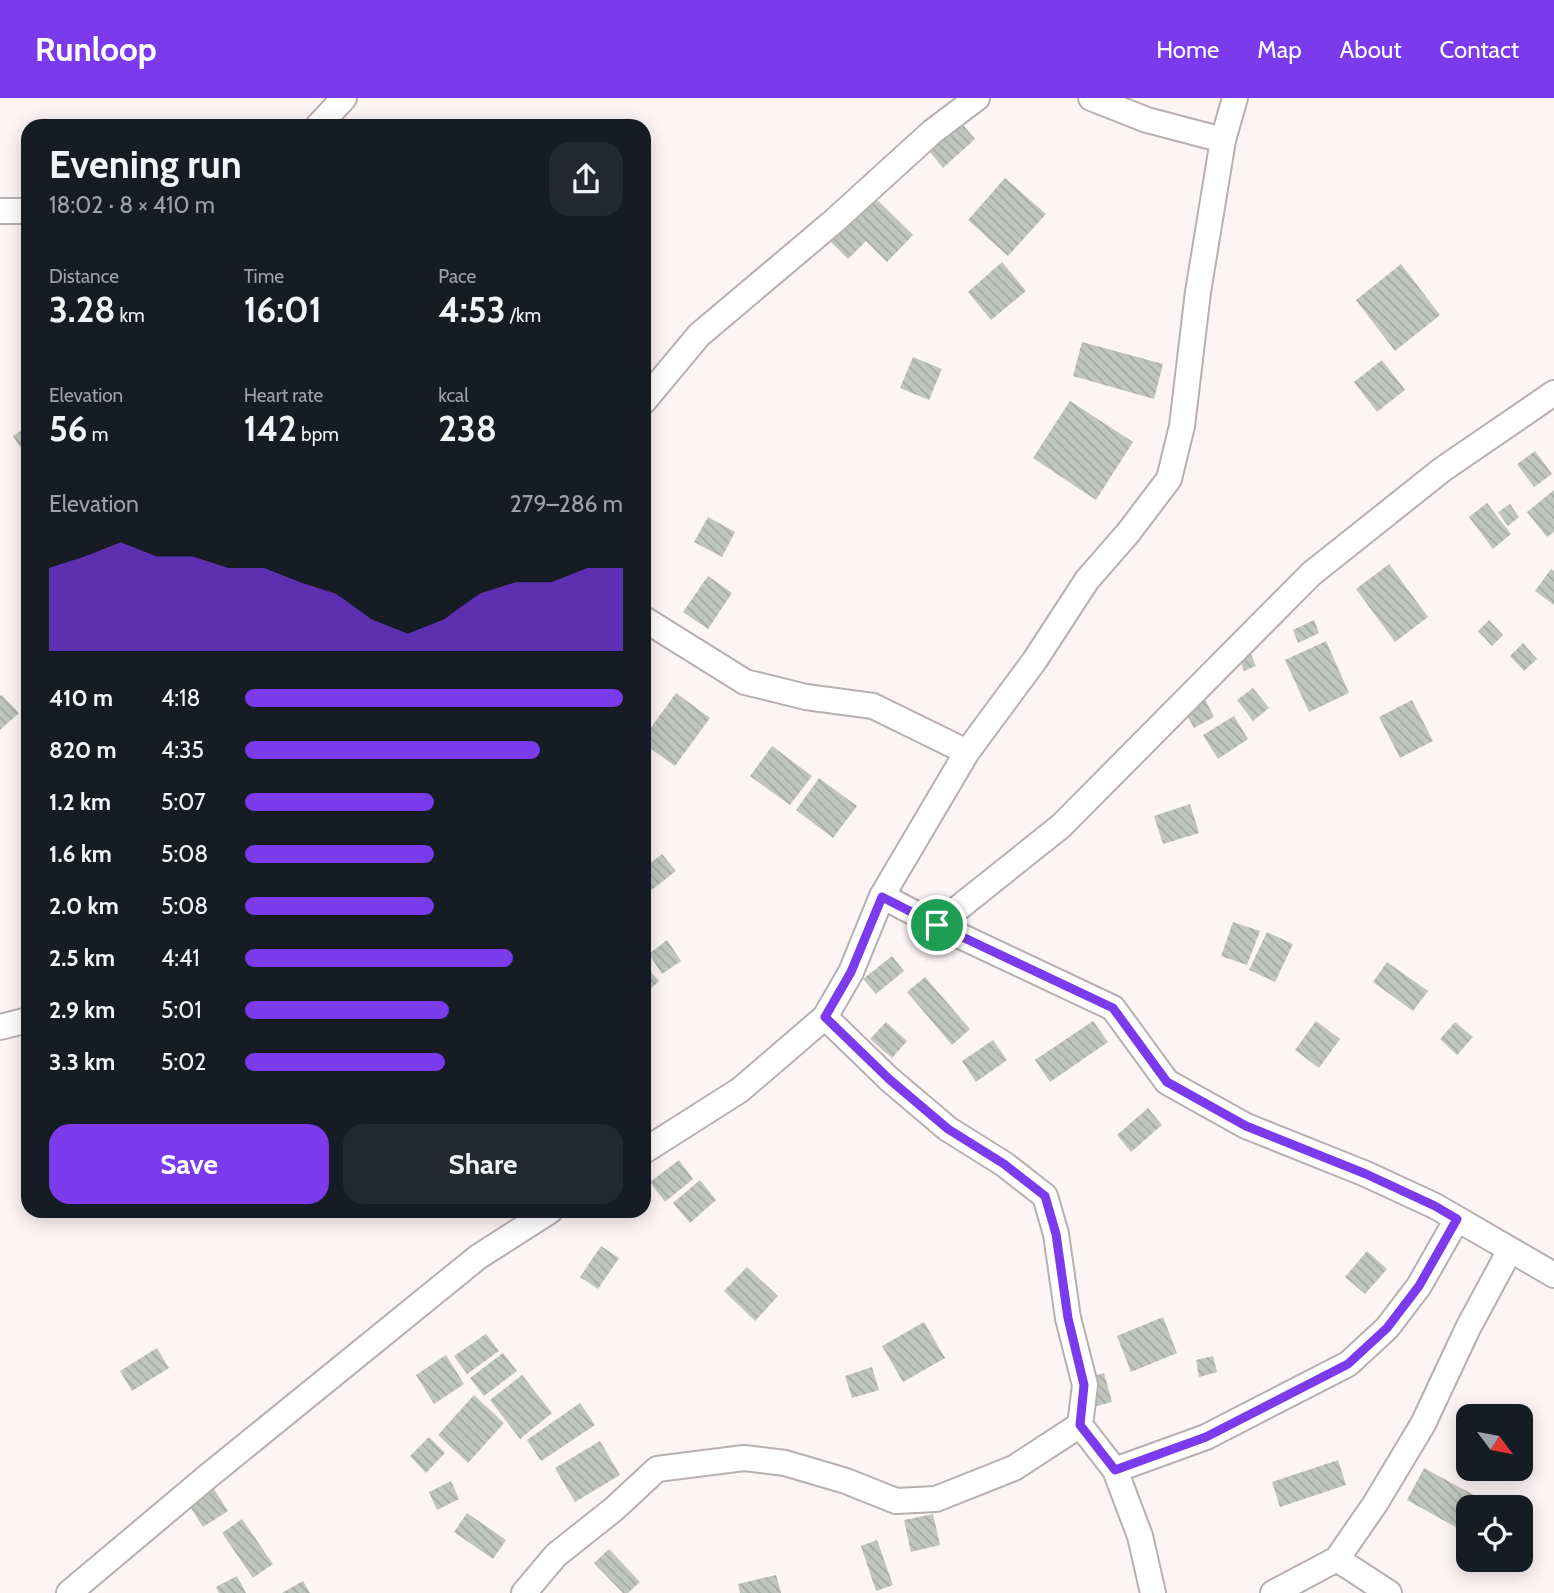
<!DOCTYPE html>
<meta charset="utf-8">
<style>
:root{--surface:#171b24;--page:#242831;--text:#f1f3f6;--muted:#9ea1a6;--accent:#7c3aed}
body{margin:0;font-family:Cabin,sans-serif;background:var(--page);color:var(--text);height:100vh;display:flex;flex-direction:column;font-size:26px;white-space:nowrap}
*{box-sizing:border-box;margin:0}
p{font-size:23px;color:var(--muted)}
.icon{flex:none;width:38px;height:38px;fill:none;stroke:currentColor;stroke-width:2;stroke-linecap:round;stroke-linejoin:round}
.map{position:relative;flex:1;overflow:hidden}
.side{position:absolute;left:21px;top:21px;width:630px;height:1099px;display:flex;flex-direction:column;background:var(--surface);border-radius:21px;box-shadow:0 4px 18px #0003}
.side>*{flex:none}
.needle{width:46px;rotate:122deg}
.fabs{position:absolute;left:1456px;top:1306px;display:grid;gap:14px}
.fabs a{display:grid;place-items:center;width:77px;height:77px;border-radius:14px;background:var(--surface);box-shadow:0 4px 18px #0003;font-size:35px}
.pin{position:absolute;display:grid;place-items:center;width:60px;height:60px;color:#fff;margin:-30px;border:4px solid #fff;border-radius:50%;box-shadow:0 2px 7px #0007}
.round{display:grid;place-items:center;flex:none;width:74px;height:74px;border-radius:21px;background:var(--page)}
.summary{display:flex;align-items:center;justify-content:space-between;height:119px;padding:0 28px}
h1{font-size:38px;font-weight:800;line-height:52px}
.metrics{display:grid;grid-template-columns:repeat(3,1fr);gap:10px;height:119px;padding:7px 28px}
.metrics div{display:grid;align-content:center}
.metrics b{font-size:35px;font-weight:800}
.metrics small{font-size:19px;font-weight:400}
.metrics p{font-size:19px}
.chart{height:196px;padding:14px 28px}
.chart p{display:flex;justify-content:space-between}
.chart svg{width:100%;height:126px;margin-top:7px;fill:var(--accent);opacity:.7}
.button{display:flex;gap:14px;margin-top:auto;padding:14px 28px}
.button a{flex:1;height:80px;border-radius:21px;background:var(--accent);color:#fff;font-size:28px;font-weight:800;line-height:80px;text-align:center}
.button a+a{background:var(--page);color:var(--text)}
ul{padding:0 28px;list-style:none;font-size:23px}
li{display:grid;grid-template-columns:112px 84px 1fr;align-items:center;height:52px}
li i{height:18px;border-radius:9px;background:var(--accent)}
header{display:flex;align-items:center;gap:42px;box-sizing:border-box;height:98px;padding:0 35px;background:var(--accent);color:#fff}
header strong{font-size:33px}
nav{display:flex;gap:38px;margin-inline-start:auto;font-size:24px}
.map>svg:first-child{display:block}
.building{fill:url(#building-back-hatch)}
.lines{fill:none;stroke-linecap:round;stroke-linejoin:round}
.minor-casing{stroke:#b7afb0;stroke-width:28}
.minor{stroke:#fff;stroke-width:24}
.route-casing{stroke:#fff;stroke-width:14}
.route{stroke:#7c3aed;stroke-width:9}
</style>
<header>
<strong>Runloop</strong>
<nav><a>Home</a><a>Map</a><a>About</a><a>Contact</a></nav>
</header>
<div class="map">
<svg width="1554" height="1495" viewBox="0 0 1554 1495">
<defs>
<pattern id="building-back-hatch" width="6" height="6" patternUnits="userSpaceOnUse" patternTransform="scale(1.75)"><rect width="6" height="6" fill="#c1c5bf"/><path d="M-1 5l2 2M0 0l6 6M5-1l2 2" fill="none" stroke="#a5a9a4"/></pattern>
</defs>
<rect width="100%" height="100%" fill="#fdf4f5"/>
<path class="building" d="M957 20 975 41 943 70 925 48Z
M1005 80 1046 116 1008 158 968 122Z
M869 94 913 137 887 164 866 143 848 161 825 138Z
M1002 164 1026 193 991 222 968 194Z
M1401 166 1440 217 1395 253 1356 202Z
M1082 244 1163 266 1154 301 1073 278Z
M913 259 942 271 929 302 900 290Z
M1382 262 1405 292 1377 314 1354 284Z
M1070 303 1133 344 1096 402 1033 360Z
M28 328V361L13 338Z
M1535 353 1552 376 1534 389 1517 366Z
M1554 392V434L1547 439 1527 414Z
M1487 405 1511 436 1493 451 1469 419Z
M1510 406 1519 419 1508 428 1498 414Z
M708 419 735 434 722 459 694 444Z
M1389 466 1428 519 1395 544 1356 491Z
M1551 471 1554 473V507L1535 493Z
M708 478 732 495 708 531 683 514Z
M1314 522 1319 535 1298 545 1293 532Z
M1489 522 1503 537 1492 548 1478 533Z
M1326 543 1349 595 1309 614 1285 562Z
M1523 545 1537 561 1524 573 1510 558Z
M1249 552 1256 568 1244 573 1238 556Z
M1253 590 1269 610 1253 623 1237 602Z
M676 595 710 620 675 668 644 646V639Z
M2 597 19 615 0 632V598Z
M1205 601 1214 619 1194 630 1184 612Z
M1412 602 1433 643 1400 660 1379 619Z
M1234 618 1248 641 1218 661 1203 637Z
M772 648 812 678 790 707 750 678Z
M819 680 857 708 833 740 796 712Z
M1190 706 1199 735 1163 746 1154 718Z
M662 756 676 773 644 798V770Z
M1233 824 1260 833 1247 867 1221 858Z
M1267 834 1293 846 1275 884 1249 872Z
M667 842 681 863 662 876 649 856Z
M892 858 904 873 876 896 863 881Z
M1387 864 1428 893 1413 913 1373 884Z
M644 867 659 883 644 897Z
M925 879 970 931 952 947 907 894Z
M1093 923 1108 944 1050 984 1035 962Z
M1316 923 1340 941 1319 970 1295 952Z
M886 924 907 943 892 960 870 941Z
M1455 924 1473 939 1457 957 1440 941Z
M993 942 1007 962 976 984 962 963Z
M1148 1010 1162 1027 1131 1054 1117 1037Z
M679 1062 693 1081 665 1104 650 1084Z
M700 1082 716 1102 690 1125 673 1105Z
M601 1148 619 1160 598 1191 580 1179Z
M1367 1153 1387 1171 1365 1196 1345 1179Z
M747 1169 778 1198 755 1223 724 1193Z
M1163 1219 1177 1255 1131 1274 1117 1238Z
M924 1224 945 1260 903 1284 882 1248Z
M486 1236 499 1253 467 1276 454 1258Z
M157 1250 169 1270 132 1293 120 1273Z
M503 1255 517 1273 484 1298 470 1280Z
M446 1257 464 1286 434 1306 416 1277Z
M1213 1258 1217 1274 1199 1279 1196 1262Z
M872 1269 879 1292 852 1300 845 1278Z
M1104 1275 1112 1304 1093 1309 1086 1280Z
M522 1277 552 1315 520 1341 490 1302Z
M474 1297 504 1325 468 1365 438 1337Z
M580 1305 595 1327 541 1363 527 1342Z
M429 1339 445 1355 426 1375 410 1358Z
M600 1343 620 1377 575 1404 555 1370Z
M1338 1362 1346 1387 1280 1409 1272 1384Z
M1424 1370 1496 1409H1468V1436L1407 1402Z
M451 1383 459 1401 437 1412 429 1394Z
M212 1388 228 1413 203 1429 187 1404Z
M467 1415 506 1442 493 1461 454 1434Z
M933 1416 940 1447 911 1454 904 1422Z
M242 1421 273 1466 253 1480 222 1435Z
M877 1442 893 1487 876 1493 861 1448Z
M609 1451 640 1484 628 1495H623L594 1465Z
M776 1477 781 1495H740L738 1486Z
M237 1478 246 1495H219L216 1489Z
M303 1483 310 1495H282Z"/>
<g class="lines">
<g class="minor-casing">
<path id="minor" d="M1091 0 1147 22 1223 42
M318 28 344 0
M0 113H28
M644 303 699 237 833 124 932 34 977 0
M644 521 745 584 806 599 873 608 967 654
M882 798 937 827 1061 728 1311 476 1443 371 1554 295
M937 827 1113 910 1167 984 1246 1028 1366 1076 1435 1108 1554 1177
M825 919 889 981 948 1031 1004 1066 1045 1098 1056 1136 1068 1220 1085 1287 1080 1327 1115 1372 1140 1438 1153 1495
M0 929 28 922
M644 1053 740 992 825 919 851 874 882 798 967 654 1035 562 1087 482 1128 435 1169 381 1182 328 1198 194 1223 42 1235 0
M1115 1372 1206 1339 1348 1266 1387 1230 1419 1188 1457 1121
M1337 1461 1389 1495
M69 1495 207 1379 478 1159 550 1113
M524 1495 556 1457 614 1411 657 1371 744 1360 785 1365 846 1383 896 1403 936 1401 1014 1370 1080 1327
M1273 1495 1337 1461 1375 1406 1423 1326 1468 1230 1510 1152"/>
</g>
<use href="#minor" class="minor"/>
</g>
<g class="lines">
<g class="route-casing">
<path id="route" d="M882 799 937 827 1113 910 1167 984 1246 1028 1366 1076 1435 1108 1457 1121 1419 1188 1387 1230 1348 1266 1206 1339 1115 1372 1080 1327 1084 1287 1068 1220 1056 1136 1045 1098 1004 1066 948 1031 889 981 825 919 851 874Z"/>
</g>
<use href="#route" class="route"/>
</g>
</svg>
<div class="fabs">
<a><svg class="needle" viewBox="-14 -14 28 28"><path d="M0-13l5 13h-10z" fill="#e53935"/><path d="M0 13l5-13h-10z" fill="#9ea1a6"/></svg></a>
<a><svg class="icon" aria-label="locate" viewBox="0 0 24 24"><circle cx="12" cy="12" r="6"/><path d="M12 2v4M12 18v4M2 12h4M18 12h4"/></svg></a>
</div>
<div class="pin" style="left:937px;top:827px;background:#1e9e55"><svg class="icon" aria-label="arrive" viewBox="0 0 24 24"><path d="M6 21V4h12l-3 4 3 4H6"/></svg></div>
<section class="side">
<div class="summary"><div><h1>Evening run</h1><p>18:02 · 8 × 410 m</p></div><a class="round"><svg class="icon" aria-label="share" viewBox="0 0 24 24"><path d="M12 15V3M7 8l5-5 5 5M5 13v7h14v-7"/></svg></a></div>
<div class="metrics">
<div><p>Distance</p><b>3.28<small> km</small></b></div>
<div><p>Time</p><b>16:01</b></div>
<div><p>Pace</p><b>4:53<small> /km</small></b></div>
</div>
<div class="metrics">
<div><p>Elevation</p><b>56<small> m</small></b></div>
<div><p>Heart rate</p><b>142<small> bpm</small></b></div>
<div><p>kcal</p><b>238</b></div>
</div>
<div class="chart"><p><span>Elevation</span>279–286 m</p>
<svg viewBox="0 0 160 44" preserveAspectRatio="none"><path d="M0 44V15L10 11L20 6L30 11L40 11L50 15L60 15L70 20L80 24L90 33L100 38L110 33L120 24L130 20L140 20L150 15L160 15V44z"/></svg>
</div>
<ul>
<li><b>410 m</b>4:18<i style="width:100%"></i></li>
<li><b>820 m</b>4:35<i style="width:78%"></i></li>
<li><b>1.2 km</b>5:07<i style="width:50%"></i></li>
<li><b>1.6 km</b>5:08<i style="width:50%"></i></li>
<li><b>2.0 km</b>5:08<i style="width:50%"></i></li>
<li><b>2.5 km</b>4:41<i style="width:71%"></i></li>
<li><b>2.9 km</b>5:01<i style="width:54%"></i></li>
<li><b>3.3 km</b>5:02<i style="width:53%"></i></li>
</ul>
<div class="button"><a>Save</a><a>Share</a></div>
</section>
</div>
